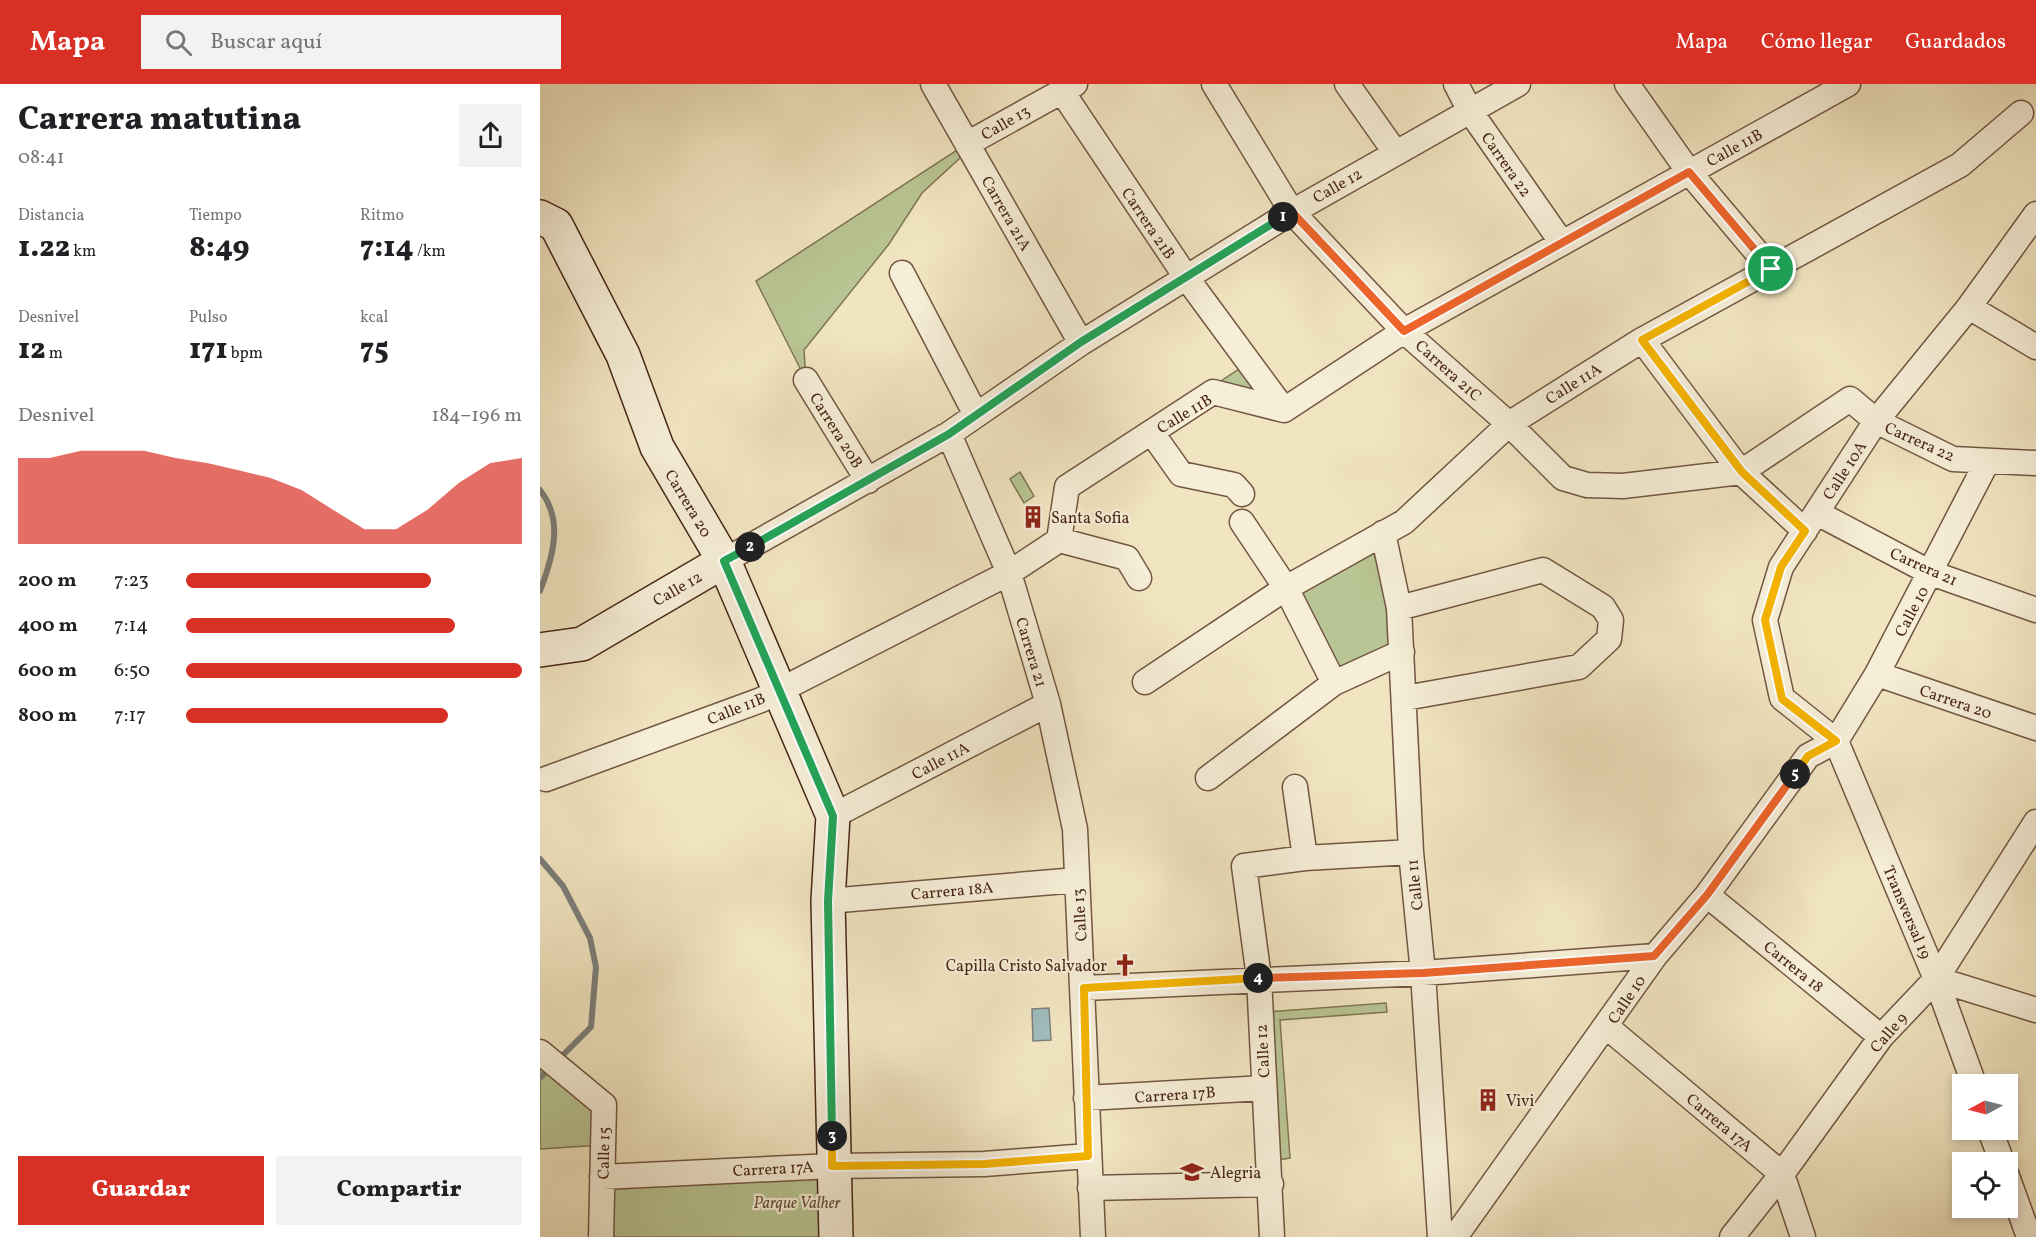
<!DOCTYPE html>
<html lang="es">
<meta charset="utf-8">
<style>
:root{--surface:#fff;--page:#f2f2f2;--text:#202124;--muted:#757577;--accent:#d93025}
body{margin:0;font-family:Vollkorn,serif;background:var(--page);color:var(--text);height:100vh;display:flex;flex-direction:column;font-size:22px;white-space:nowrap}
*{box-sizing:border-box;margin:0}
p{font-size:20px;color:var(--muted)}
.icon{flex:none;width:33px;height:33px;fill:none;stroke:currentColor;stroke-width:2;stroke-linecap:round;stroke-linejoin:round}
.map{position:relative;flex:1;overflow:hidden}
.sheet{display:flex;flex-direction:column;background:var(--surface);width:540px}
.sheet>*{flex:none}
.needle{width:39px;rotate:263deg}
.buttons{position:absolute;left:1412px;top:990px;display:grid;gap:12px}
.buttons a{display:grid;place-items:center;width:66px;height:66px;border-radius:0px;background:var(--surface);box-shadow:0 3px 9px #0003;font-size:30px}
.pin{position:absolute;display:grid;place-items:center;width:51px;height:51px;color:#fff;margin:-26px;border:3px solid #fff;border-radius:50%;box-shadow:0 2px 6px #0007}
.km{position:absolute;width:30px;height:30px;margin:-15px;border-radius:50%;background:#222;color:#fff;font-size:16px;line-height:30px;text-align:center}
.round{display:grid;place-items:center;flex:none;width:63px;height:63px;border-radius:0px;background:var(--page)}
.headline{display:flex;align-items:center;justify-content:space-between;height:102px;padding:0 18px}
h1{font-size:33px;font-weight:800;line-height:45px}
.figures{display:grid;grid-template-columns:repeat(3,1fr);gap:9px;height:102px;padding:6px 18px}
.figures div{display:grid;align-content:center}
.figures b{font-size:30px;font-weight:800}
.figures small{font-size:16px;font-weight:400}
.figures p{font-size:16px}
.chart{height:168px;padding:12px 18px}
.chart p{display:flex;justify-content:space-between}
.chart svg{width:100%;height:108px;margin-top:6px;fill:var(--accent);opacity:.7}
.button{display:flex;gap:12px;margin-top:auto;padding:12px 18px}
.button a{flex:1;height:69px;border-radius:0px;background:var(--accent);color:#fff;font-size:24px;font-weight:800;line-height:69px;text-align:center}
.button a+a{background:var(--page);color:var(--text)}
ul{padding:0 18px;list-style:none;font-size:20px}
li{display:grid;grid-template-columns:96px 72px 1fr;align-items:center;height:45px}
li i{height:15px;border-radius:8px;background:var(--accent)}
header{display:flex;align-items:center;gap:36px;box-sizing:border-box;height:84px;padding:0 30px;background:var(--accent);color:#fff}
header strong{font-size:28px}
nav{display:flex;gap:33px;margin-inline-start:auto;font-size:21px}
.search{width:420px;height:54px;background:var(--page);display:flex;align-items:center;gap:15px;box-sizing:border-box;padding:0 21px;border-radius:0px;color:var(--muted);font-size:22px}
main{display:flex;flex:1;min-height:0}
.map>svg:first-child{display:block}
.green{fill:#b9c594;stroke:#807656;stroke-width:1.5}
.water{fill:#9fbcbd;stroke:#7c807b;stroke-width:1.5}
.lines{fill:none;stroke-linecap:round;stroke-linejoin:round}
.stream{stroke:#7c807b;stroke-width:6}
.street-casing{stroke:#725642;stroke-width:27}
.secondary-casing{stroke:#482617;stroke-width:36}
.street{stroke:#f6eed7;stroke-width:24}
.secondary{stroke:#f6eed7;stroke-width:33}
.split-1-casing{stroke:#fff;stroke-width:12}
.split-2-casing{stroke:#fff;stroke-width:12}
.split-3-casing{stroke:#fff;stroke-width:12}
.split-4-casing{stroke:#fff;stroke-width:12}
.split-5-casing{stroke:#fff;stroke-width:12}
.split-6-casing{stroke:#fff;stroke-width:12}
.split-1{stroke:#f0652b;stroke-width:8}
.split-2{stroke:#22a559;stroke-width:8}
.split-3{stroke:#22a559;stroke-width:8}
.split-4{stroke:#f5b400;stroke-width:8}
.split-5{stroke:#f0652b;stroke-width:8}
.split-6{stroke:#f5b400;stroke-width:8}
.labels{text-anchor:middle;stroke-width:4.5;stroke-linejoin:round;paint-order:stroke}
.street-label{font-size:16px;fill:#482617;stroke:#f6eed7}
.poi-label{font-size:16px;fill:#482617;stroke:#f6eed7;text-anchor:start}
.park-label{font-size:16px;font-style:italic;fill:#644e36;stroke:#f6eed7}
</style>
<header>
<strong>Mapa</strong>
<div class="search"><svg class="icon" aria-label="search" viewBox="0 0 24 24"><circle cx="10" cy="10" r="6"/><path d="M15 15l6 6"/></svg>Buscar aquí</div>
<nav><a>Mapa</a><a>Cómo llegar</a><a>Guardados</a></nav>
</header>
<main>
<section class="sheet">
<div class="headline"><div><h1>Carrera matutina</h1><p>08:41</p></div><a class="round"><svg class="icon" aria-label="share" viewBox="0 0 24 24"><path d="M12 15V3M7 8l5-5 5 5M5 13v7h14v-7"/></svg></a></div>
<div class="figures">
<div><p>Distancia</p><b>1.22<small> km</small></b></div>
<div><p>Tiempo</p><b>8:49</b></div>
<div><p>Ritmo</p><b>7:14<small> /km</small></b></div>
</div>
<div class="figures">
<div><p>Desnivel</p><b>12<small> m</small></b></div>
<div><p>Pulso</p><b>171<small> bpm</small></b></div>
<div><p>kcal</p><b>75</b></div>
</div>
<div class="chart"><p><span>Desnivel</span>184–196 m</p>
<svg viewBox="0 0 160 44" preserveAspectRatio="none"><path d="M0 44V9L10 9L20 6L30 6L40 6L50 9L60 11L70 14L80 17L90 22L100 30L110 38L120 38L130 30L140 19L150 11L160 9V44z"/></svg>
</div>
<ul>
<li><b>200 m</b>7:23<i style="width:73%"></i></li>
<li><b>400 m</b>7:14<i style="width:80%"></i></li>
<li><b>600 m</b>6:50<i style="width:100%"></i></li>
<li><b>800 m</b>7:17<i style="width:78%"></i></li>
</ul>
<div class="button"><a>Guardar</a><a>Compartir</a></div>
</section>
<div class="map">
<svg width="1496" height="1153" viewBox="0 0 1496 1153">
<rect width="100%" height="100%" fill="#f1e5c1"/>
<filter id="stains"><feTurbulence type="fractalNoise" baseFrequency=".00333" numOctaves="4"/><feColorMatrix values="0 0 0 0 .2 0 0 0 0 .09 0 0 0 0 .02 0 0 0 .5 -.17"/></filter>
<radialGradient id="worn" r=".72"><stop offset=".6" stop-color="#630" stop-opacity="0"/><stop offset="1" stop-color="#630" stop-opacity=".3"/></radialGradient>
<path class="green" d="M417 66 421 73 382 109 349 160 264 266 266 296 216 197Z
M702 283 719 307 681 297Z
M480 388 494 412 484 419 470 395Z
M843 449 862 568 794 599 746 504Z
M846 919 847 928 740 936 750 1074 738 1076 727 928Z
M0 968 64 1021 62 1061 0 1065Z
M293 1082 296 1153H61L62 1093Z"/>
<path class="water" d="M509 924 511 956 493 957 492 925Z"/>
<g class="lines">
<path class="stream" d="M0 406C24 436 13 473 0 507
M0 775 23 802 50 854 56 883 51 943 18 976
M0 994 11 983"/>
<g class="street-casing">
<path id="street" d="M393 0 541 259
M674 0 752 128 864 247 969 340 1023 394 1047 401 1083 402 1201 388 1310 315 1336 337 1413 375 1496 379
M807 0 855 68
M916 0 930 27 1022 159
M1087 0 1149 88 1231 185
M521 6 646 193 744 326
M427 60 535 0
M362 189 436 331
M1429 223 1496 263
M1102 256 1201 388 1265 447
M266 296 328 397
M612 349 641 390 694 401 702 410
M409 350 469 489 508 620 535 745 553 1153
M1277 429 1391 489 1496 526
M702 438 746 504 794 599
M843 449 859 524 871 768 883 889 900 1153
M519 456 587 474 599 494
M184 477 409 350 541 259 752 128 978 0
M859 524 1003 486 1063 523 1071 536 1069 555 1039 583 865 614
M1337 590 1496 644
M605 598 746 504 864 438 969 340 1102 256 1420 81 1481 29
M668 694 794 599 862 568
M6 695 221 616 469 489 519 456 527 403 673 308 744 326 864 247 1308 0
M755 703 765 774
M293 732 508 620
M1167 811 1341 953
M288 817 537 796
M1396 895 1496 926
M544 904 883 889 1115 872
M1067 943 1242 1090 1263 1153
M0 968 64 1021 61 1153
M1434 1000 1396 895 1296 657 1242 614 1225 536 1241 483 1336 337 1429 223 1496 130
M546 1014 724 1004
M1450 1046 1462 1078
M1467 1092 1489 1153
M62 1093 293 1082 444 1080 548 1072
M550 1104 731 1100
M732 1153 719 894 704 782 765 774 871 768
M915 1153 1115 872 1167 811 1268 672 1296 657 1337 590 1447 378
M1192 1153 1242 1090 1341 953 1396 895 1496 738"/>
</g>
<g class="secondary-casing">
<path id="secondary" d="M0 133 16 141 83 271 117 363 184 477 293 732 288 817 296 1153
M0 566 42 560 184 477"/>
</g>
<use href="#street" class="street"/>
<use href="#secondary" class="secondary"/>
</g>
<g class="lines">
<g class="split-1-casing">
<path id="split-1" d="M743 133 752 128 864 247 1149 88 1231 185"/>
</g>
<g class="split-2-casing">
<path id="split-2" d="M210 463 409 350 541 258 743 133"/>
</g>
<g class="split-3-casing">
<path id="split-3" d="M210 463 184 477 293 732 288 817 292 1052"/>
</g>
<g class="split-4-casing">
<path id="split-4" d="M292 1052V1082L444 1080 548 1072 544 904 718 894"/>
</g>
<g class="split-5-casing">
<path id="split-5" d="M718 894 883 889 1114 872 1167 811 1255 690"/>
</g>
<g class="split-6-casing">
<path id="split-6" d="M1231 185 1102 256 1202 388 1265 447 1241 483 1225 536 1242 615 1296 657 1268 672 1255 690"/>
</g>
<use href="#split-1" class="split-1"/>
<use href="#split-2" class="split-2"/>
<use href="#split-3" class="split-3"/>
<use href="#split-4" class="split-4"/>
<use href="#split-5" class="split-5"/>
<use href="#split-6" class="split-6"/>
</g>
<defs>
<g id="building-bare" transform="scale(1.8)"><path d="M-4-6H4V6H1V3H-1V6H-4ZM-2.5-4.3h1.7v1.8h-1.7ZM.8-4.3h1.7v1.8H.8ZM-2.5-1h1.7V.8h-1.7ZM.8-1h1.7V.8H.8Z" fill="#8f2418" stroke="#f6eed7" stroke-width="2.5" paint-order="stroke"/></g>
<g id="church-bare" transform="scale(1.8)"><path d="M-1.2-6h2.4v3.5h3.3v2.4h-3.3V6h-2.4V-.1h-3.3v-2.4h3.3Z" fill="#8f2418" stroke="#f6eed7" stroke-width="2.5" paint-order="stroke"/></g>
<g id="school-bare" transform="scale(1.8)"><path d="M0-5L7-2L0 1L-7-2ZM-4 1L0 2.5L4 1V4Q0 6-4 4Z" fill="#8f2418" stroke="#f6eed7" stroke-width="2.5" paint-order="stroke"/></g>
</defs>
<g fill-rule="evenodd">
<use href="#building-bare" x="493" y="433"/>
<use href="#church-bare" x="585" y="881"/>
<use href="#building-bare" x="948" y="1016"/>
<use href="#school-bare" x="652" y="1088"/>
</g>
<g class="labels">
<g class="street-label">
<text transform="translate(465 38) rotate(-30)" y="6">Calle 13</text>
<text transform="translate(1194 63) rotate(-29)" y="6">Calle 11B</text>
<text transform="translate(967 80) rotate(55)" y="6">Carrera 22</text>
<text transform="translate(797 101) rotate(-30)" y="6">Calle 12</text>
<text transform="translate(467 129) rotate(60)" y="6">Carrera 21A</text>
<text transform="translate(609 139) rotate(56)" y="6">Carrera 21B</text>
<text transform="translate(909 286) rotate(42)" y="6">Carrera 21C</text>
<text transform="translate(1033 299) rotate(-32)" y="6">Calle 11A</text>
<text transform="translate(644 329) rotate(-31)" y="6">Calle 11B</text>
<text transform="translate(297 346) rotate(58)" y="6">Carrera 20B</text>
<text transform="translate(1380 357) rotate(24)" y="6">Carrera 22</text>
<text transform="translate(1304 386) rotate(-57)" y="6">Calle 10A</text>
<text transform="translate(149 419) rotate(59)" y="6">Carrera 20</text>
<text transform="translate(1384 482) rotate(24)" y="6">Carrera 21</text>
<text transform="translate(137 504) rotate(-30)" y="6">Calle 12</text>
<text transform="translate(1371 527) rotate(-62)" y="6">Calle 10</text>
<text transform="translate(492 568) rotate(73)" y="6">Carrera 21</text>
<text transform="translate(1416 617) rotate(19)" y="6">Carrera 20</text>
<text transform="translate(196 624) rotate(-22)" y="6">Calle 11B</text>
<text transform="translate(400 676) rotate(-28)" y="6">Calle 11A</text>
<text transform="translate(874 801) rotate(-96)" y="6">Calle 11</text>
<text transform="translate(412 806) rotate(-5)" y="6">Carrera 18A</text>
<text transform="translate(1368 828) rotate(67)" y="6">Transversal 19</text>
<text transform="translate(539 831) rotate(-94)" y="6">Calle 13</text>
<text transform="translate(1254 882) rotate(39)" y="6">Carrera 18</text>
<text transform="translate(1086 915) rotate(-56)" y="6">Calle 10</text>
<text transform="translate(1348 948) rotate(-49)" y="6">Calle 9</text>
<text transform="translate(722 967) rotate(-93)" y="6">Calle 12</text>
<text transform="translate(635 1010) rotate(-4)" y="6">Carrera 17B</text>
<text transform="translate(1180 1038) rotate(40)" y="6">Carrera 17A</text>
<text transform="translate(63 1069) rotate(-89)" y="6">Calle 15</text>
<text transform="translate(233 1084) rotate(-3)" y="6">Carrera 17A</text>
</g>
<g class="poi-label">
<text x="511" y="439">Santa Sofia</text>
<text x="567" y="887" text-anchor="end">Capilla Cristo Salvador</text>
<text x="966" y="1022">Vivi</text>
<text x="670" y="1094">Alegria</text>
</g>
<g class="park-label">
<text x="257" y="1124">Parque Valher</text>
</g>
</g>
<rect width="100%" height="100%" filter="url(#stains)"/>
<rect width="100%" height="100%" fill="url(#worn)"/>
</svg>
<div class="buttons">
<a><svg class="needle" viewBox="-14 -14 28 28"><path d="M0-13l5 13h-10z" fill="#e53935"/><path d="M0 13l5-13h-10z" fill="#757577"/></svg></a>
<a><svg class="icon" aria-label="locate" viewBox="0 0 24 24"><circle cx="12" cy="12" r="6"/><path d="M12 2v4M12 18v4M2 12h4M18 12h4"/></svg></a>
</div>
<div class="pin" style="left:1231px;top:185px;background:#1e9e55"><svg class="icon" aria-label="arrive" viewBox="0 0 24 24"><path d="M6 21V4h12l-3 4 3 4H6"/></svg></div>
<b class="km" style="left:743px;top:133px">1</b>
<b class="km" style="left:210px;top:463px">2</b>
<b class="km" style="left:292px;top:1052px">3</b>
<b class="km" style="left:718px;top:894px">4</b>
<b class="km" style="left:1255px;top:690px">5</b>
</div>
</main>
